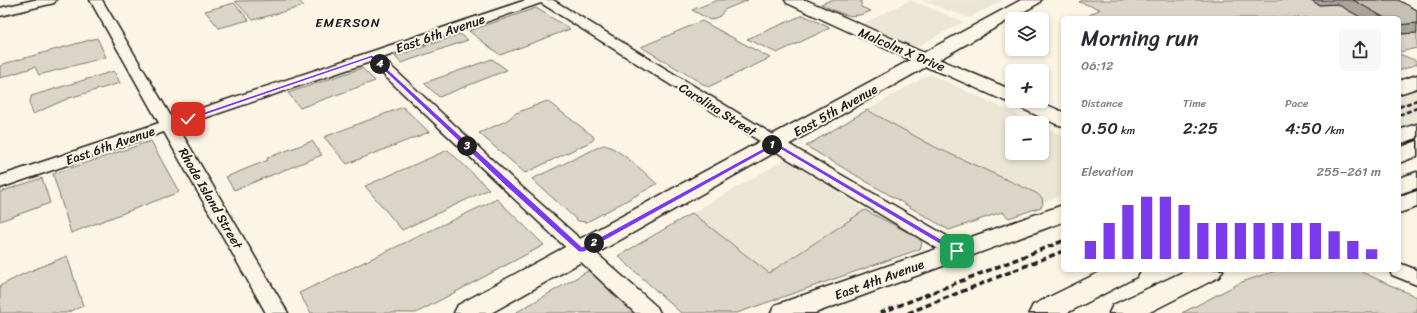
<!DOCTYPE html>
<meta charset="utf-8">
<style>
:root{--surface:#fff;--page:#f7f7f7;--text:#2b2b33;--muted:#7c7c81;--accent:#7c3aed}
body{margin:0;font-family:Sriracha,sans-serif;background:var(--page);color:var(--text);height:100vh;display:flex;flex-direction:column;font-size:15px;white-space:nowrap}
*{box-sizing:border-box;margin:0}
p{font-size:13px;color:var(--muted)}
.icon{flex:none;width:22px;height:22px;fill:none;stroke:currentColor;stroke-width:2;stroke-linecap:round;stroke-linejoin:round}
.map{position:relative;flex:1;overflow:hidden}
.details{position:absolute;left:1061px;top:16px;width:340px;height:256px;display:flex;flex-direction:column;background:var(--surface);border-radius:6px;box-shadow:0 2px 6px #0003}
.details>*{flex:none}
.buttons{position:absolute;left:1005px;top:12px;display:grid;gap:8px}
.buttons a{display:grid;place-items:center;width:44px;height:44px;border-radius:6px;background:var(--surface);box-shadow:0 2px 6px #0003;font-size:20px}
.pin{position:absolute;display:grid;place-items:center;width:34px;height:34px;color:#fff;margin:-17px;border-radius:8px;box-shadow:0 2px 6px #0006}
.km{position:absolute;width:20px;height:20px;margin:-10px;border-radius:50%;background:#222;color:#fff;font-size:11px;line-height:20px;text-align:center}
.round{display:grid;place-items:center;flex:none;width:42px;height:42px;border-radius:6px;background:var(--page)}
.overview{display:flex;align-items:center;justify-content:space-between;height:68px;padding:0 20px}
h1{font-size:22px;font-weight:600;line-height:30px}
.stats{display:grid;grid-template-columns:repeat(3,1fr);gap:6px;height:68px;padding:4px 20px}
.stats div{display:grid;align-content:center}
.stats b{font-size:17px;font-weight:600}
.stats small{font-size:11px;font-weight:400}
.stats p{font-size:11px}
.chart{height:112px;padding:8px 20px}
.chart p{display:flex;justify-content:space-between}
.chart svg{width:100%;height:72px;margin-top:4px;stroke:var(--accent);stroke-width:6}
.map>svg:first-child{display:block}
.built{fill:#ebe5d6}
.green{fill:#dbd5c8;stroke:#7c7872}
.lines{fill:none;stroke-linecap:round;stroke-linejoin:round}
.street-casing{stroke:#1c1c1c;stroke-width:3}
.secondary-casing{stroke:#1c1c1c;stroke-width:3}
.primary-casing{stroke:#1c1c1c;stroke-width:3}
.highway-casing{stroke:#1c1c1c;stroke-width:3}
.street{fill:#fcf5e5;fill-rule:evenodd}
.secondary{fill:#fcf5e5;fill-rule:evenodd}
.primary{fill:#fcf5e5;fill-rule:evenodd}
.highway{fill:#fcf5e5;fill-rule:evenodd}
.rail-far1{stroke:#1c1c1c;stroke-width:2.5;stroke-dasharray:5 2.5;stroke-linecap:butt}
.rail{stroke:#1c1c1c;stroke-width:3.5;stroke-dasharray:6 3.5;stroke-linecap:butt}
.wall{fill:#a9a59a;stroke:#1c1c1c}
.building{fill:#c4c0b3;stroke:#1c1c1c}
.route{fill:#7c3aed;stroke:#fff}
.labels{text-anchor:middle;stroke-width:4;stroke-linejoin:round;paint-order:stroke}
.far-quarter-label{font-size:13px;letter-spacing:1px;fill:#1c1c1c;stroke:#fcf5e5}
.street-label{font-size:13px;fill:#1c1c1c;stroke:#fcf5e5}
</style>
<div class="map">
<svg width="1417" height="313" viewBox="0 0 1417 313">
<rect width="100%" height="100%" fill="#fcf5e5"/>
<filter id="ink" filterUnits="userSpaceOnUse"><feTurbulence type="fractalNoise" baseFrequency=".025" numOctaves="2"/><feDisplacementMap in="SourceGraphic" scale="8" xChannelSelector="R" yChannelSelector="G"/><feConvolveMatrix kernelMatrix="1 2 1 2 8 2 1 2 1" color-interpolation-filters="sRGB"/></filter>
<g filter="url(#ink)">
<path class="built" d="M910 0 955 18 963 22 916 47 863 24Z
M921 0H1003L969 18Z
M930 74 1035 123H1012V153H1042V126L1063 136V195L1044 202 1042 198 1036 193 935 147 867 110Z
M1417 90V122L1399 130V97Z
M786 159 865 210 769 273 692 213Z"/>
<path class="green" d="M298 0 304 6 253 20 235 1Z
M718 0H748L724 10 720 16 710 20 692 10Z
M831 0H862L861 1V7L871 11C850 21 840 13 821 4Z
M1083 0H1311L1319 5 1337 4 1362 18H1093L1088 16 1100 9 1079 2Z
M234 3 249 20 219 28 205 11Z
M536 8 570 29 500 55 469 31Z
M803 15 830 28 777 53 747 39Z
M702 21 770 58 708 87 641 47Z
M1417 33V48L1399 52V34Z
M460 34 468 40 401 63 395 57Z
M97 38 106 57 39 75 35 67 0 78V66L3 64Z
M1399 54 1417 61V64L1399 71Z
M492 59 507 70 439 97 424 83Z
M362 68 375 81 300 108 288 93Z
M114 71 120 83 69 98 33 114 29 102 31 99V96Z
M547 101 593 136 594 138 592 141 525 173 479 133 506 121 516 113Z
M403 107 429 132 347 164 324 137Z
M867 110 935 147 1036 193 1042 198 1043 204 1041 207 1009 218 1002 212 949 230 806 146Z
M151 141 179 192 71 233 53 174Z
M312 141 322 155 234 190 226 177 268 160 267 158Z
M603 145C617 146 646 174 657 184L587 222 578 221 532 179Z
M448 150 489 189 402 230 365 186Z
M42 178 50 203 0 221V192Z
M497 199 544 245 416 313H311L299 293Z
M865 210 919 238 922 243 920 249 737 313H681L618 256 692 213 769 273Z
M67 256 83 306 66 313H0V286L23 274Z
M1278 270H1357L1417 297V313H1182L1242 282Z
M588 271 592 273 638 312V313H515Z"/>
<g class="lines">
<g class="street-casing">
<path id="street" d="M34 0H56L54 3 0 16V8Z
M90 0H102L172 118 526 0H553L800 151 964 246 967 251 964 256 957 258 950 256 788 159 541 3 382 58 515 181 657 307 660 313H635L370 62 178 127 288 313H266L164 132 0 188V176L159 123Z
M1399 263 1417 270V285L1392 275 1389 270H1399Z"/>
</g>
<g class="secondary-casing">
<path id="secondary" d="M785 0H806L931 56 1012 90V101H1038L1063 112V126L1056 124 1014 105 1012 103 1005 101 947 75 919 64 787 3Z"/>
</g>
<g class="primary-casing">
<path id="primary" d="M1021 0H1041L1039 3 491 313H454L458 305Z
M1417 75V88L1399 94V81Z
M1063 205V222L815 313H771L775 305Z"/>
</g>
<g class="highway-casing">
<path id="highway" d="M1417 124V138L1399 144V130Z
M1417 141V156L1399 163V148Z
M1417 172V188L1399 194V178Z
M1417 191V207L1399 213V197Z
M1104 270H1140L1136 277 1067 313H1029L1033 305Z
M1187 270H1223L1219 277 1148 313H1109L1113 305Z"/>
</g>
<use href="#street" class="street"/>
<use href="#secondary" class="secondary"/>
<use href="#primary" class="primary"/>
<use href="#highway" class="highway"/>
<path class="rail-far1" d="M1399 107 1417 100
M1399 115 1417 108"/>
<path class="rail" d="M880 313 1063 241
M908 313 1063 251"/>
</g>
<path class="wall" d="M1311 0H1398L1417 10V33L1399 34V18H1362L1337 4 1319 5Z"/>
<path class="building" d="M1353 0H1398L1417 10V23L1399 25V18H1385Z"/>
</g>
<path class="route" d="M372 55 582 247 775 142 961 251 960 253H955L775 146 584 252H579L507 187 371 58 190 120 184 119Z"/>
<g class="labels">
<g class="far-quarter-label">
<text x="348" y="27">EMERSON</text>
</g>
<g class="street-label">
<text transform="translate(440 33) rotate(-19)" y="5">East 6th Avenue</text>
<text transform="translate(902 49) rotate(23)" y="5">Malcolm X Drive</text>
<text transform="translate(718 109) rotate(32)" y="5">Carolina Street</text>
<text transform="translate(835 110) rotate(-29)" y="5">East 5th Avenue</text>
<text transform="translate(110 145) rotate(-19)" y="5">East 6th Avenue</text>
<text transform="translate(211 198) rotate(60)" y="5">Rhode Island Street</text>
<text transform="translate(879 279) rotate(-20)" y="5">East 4th Avenue</text>
</g>
</g>
</svg>
<div class="buttons">
<a><svg class="icon" aria-label="layers" viewBox="0 0 24 24"><path d="M12 4l9 5-9 5-9-5zM3 14l9 5 9-5"/></svg></a>
<a>+</a>
<a>−</a>
</div>
<div class="pin" style="left:957px;top:251px;background:#1e9e55"><svg class="icon" aria-label="arrive" viewBox="0 0 24 24"><path d="M6 21V4h12l-3 4 3 4H6"/></svg></div>
<div class="pin" style="left:188px;top:119px;background:#d93025"><svg class="icon" aria-label="check" viewBox="0 0 24 24"><path d="M5 12l5 5 9-10"/></svg></div>
<b class="km" style="left:772px;top:145px">1</b>
<b class="km" style="left:594px;top:243px">2</b>
<b class="km" style="left:467px;top:146px">3</b>
<b class="km" style="left:380px;top:64px">4</b>
<section class="details">
<div class="overview"><div><h1>Morning run</h1><p>06:12</p></div><a class="round"><svg class="icon" aria-label="share" viewBox="0 0 24 24"><path d="M12 15V3M7 8l5-5 5 5M5 13v7h14v-7"/></svg></a></div>
<div class="stats">
<div><p>Distance</p><b>0.50<small> km</small></b></div>
<div><p>Time</p><b>2:25</b></div>
<div><p>Pace</p><b>4:50<small> /km</small></b></div>
</div>
<div class="chart"><p><span>Elevation</span>255–261 m</p>
<svg viewBox="0 0 160 44" preserveAspectRatio="none"><path d="M5 44V33M15 44V22M25 44V11M35 44V6M45 44V6M55 44V11M65 44V22M75 44V22M85 44V22M95 44V22M105 44V22M115 44V22M125 44V22M135 44V27M145 44V33M155 44V38"/></svg>
</div>
</section>
</div>
